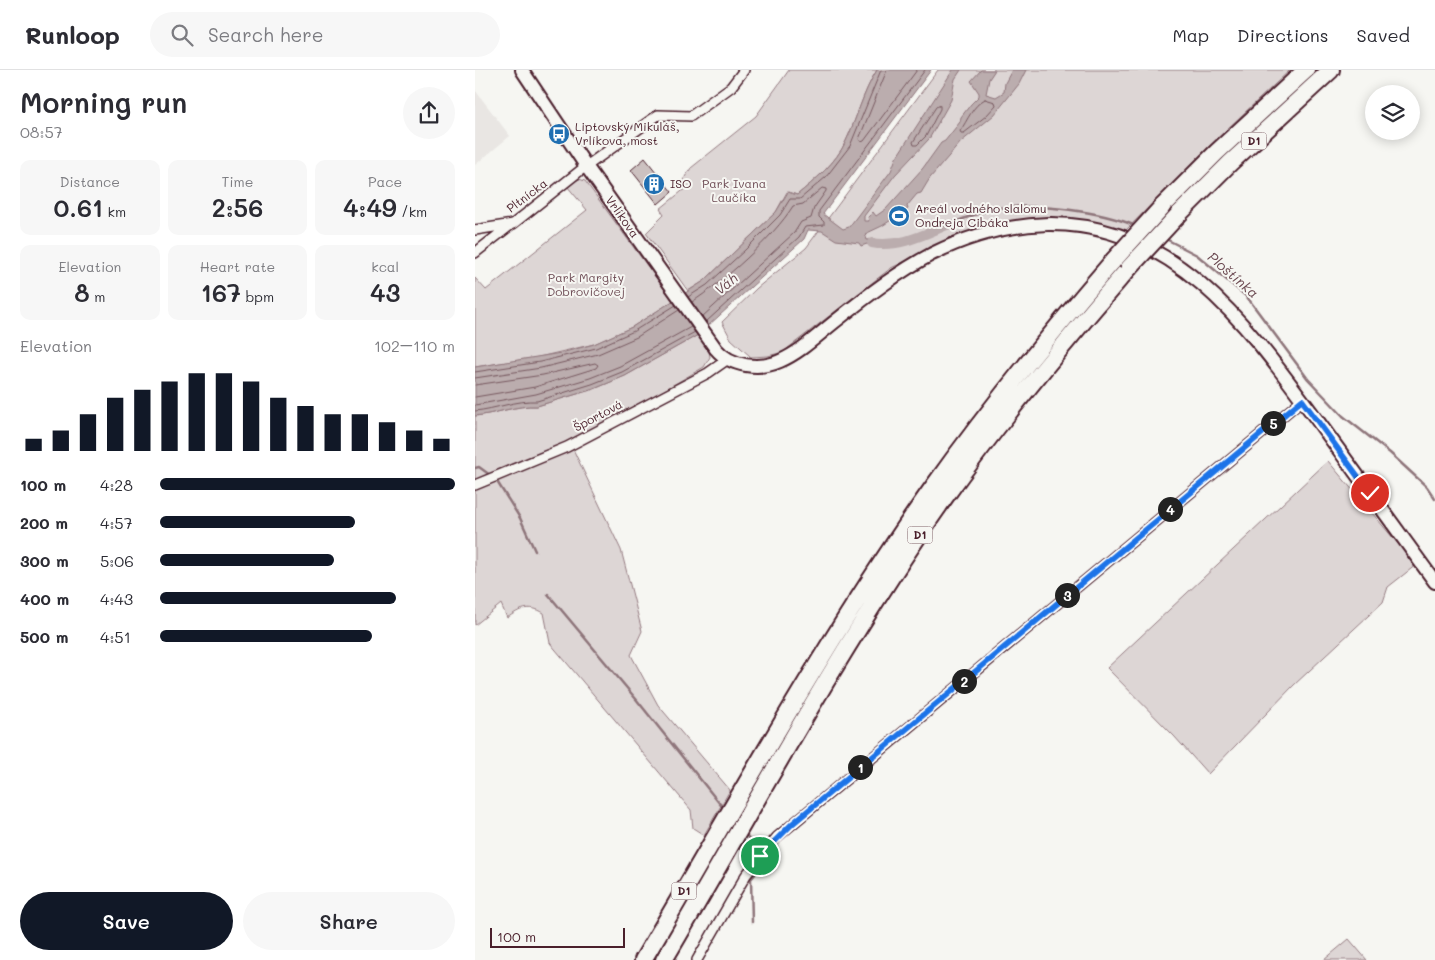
<!DOCTYPE html>
<meta charset="utf-8">
<style>
:root{--surface:#fff;--page:#f7f7f7;--text:#2b2b33;--muted:#7c7c81;--line:#e1e1e2;--accent:#111827}
body{margin:0;font-family:Mali,sans-serif;background:var(--page);color:var(--text);height:100vh;display:flex;flex-direction:column;font-size:19px;white-space:nowrap}
*{box-sizing:border-box;margin:0}
p{font-size:16px;color:var(--muted)}
.icon{flex:none;width:28px;height:28px;fill:none;stroke:currentColor;stroke-width:2;stroke-linecap:round;stroke-linejoin:round}
.map{position:relative;flex:1;overflow:hidden}
.details{display:flex;flex-direction:column;background:var(--surface);width:475px}
.details>*{flex:none}
.controls{position:absolute;left:890px;top:15px;display:grid;gap:10px}
.controls a{display:grid;place-items:center;width:55px;height:55px;border-radius:50%;background:var(--surface);box-shadow:0 2px 12px #0003;font-size:25px}
.scale{position:absolute;left:15px;bottom:12px;width:135px;box-sizing:border-box;padding-left:5px;border:2px solid #4a1f2b;border-top:0;font-size:14px;line-height:18px;white-space:nowrap;color:#4a1f2b;-webkit-text-stroke:4px #f6f6f2;paint-order:stroke}
.pin{position:absolute;display:grid;place-items:center;width:42px;height:42px;color:#fff;margin:-21px;border:2px solid #fff;border-radius:50%;box-shadow:0 1px 5px #0007}
.km{position:absolute;width:25px;height:25px;margin:-12px;border-radius:50%;background:#222;color:#fff;font-size:14px;line-height:25px;text-align:center}
.round{display:grid;place-items:center;flex:none;width:52px;height:52px;border-radius:26px;background:var(--page)}
.headline{display:flex;align-items:center;justify-content:space-between;height:85px;padding:0 20px}
h1{font-size:28px;font-weight:600;line-height:38px}
.metrics{display:grid;grid-template-columns:repeat(3,1fr);gap:8px;height:85px;padding:5px 20px}
.metrics div{display:grid;align-content:center;border-radius:10px;background:var(--page);text-align:center}
.metrics b{font-size:25px;font-weight:600}
.metrics small{font-size:14px;font-weight:400}
.metrics p{font-size:14px}
.chart{height:140px;padding:10px 20px}
.chart p{display:flex;justify-content:space-between}
.chart svg{width:100%;height:90px;margin-top:5px;stroke:var(--accent);stroke-width:6}
.button{display:flex;gap:10px;margin-top:auto;padding:10px 20px}
.button a{flex:1;height:58px;border-radius:30px;background:var(--accent);color:#fff;font-size:20px;font-weight:600;line-height:58px;text-align:center}
.button a+a{background:var(--page);color:var(--text)}
ul{padding:0 20px;list-style:none;font-size:16px}
li{display:grid;grid-template-columns:80px 60px 1fr;align-items:center;height:38px}
li i{height:12px;border-radius:6px;background:var(--accent)}
header{display:flex;align-items:center;gap:30px;box-sizing:border-box;height:70px;padding:0 25px;background:var(--surface);border-bottom:1px solid var(--line)}
header strong{font-size:24px}
nav{display:flex;gap:28px;margin-inline-start:auto;font-size:18px}
.search{width:350px;height:45px;background:var(--page);display:flex;align-items:center;gap:12px;box-sizing:border-box;padding:0 18px;border-radius:28px;color:var(--muted);font-size:19px}
main{display:flex;flex:1;min-height:0}
.map>svg:first-child{display:block}
.built{fill:#e9e6e3}
.green{fill:#ddd6d5;stroke:#947a80}
.water{fill:#bbadae;stroke:#8e747a}
.lines{fill:none;stroke-linecap:round;stroke-linejoin:round}
.shore{stroke:#77585f;stroke-width:1}
.stream{stroke:#8e747a;stroke-width:2.5}
.canal{stroke:#bbadae;stroke-width:10}
.building{fill:#ccc1c0;stroke:#4a1f2b}
.street-casing{stroke:#4a1f2b;stroke-width:12}
.secondary-casing{stroke:#4a1f2b;stroke-width:16}
.highway-casing{stroke:#4a1f2b;stroke-width:20}
.street{stroke:#f6f6f2;stroke-width:9}
.secondary{stroke:#f6f6f2;stroke-width:12}
.highway{stroke:#f6f6f2;stroke-width:16}
.highway-bridge-casing{stroke:#4a1f2b;stroke-width:20;stroke-linecap:butt}
.highway-bridge{stroke:#f6f6f2;stroke-width:16}
.route-casing{stroke:#fff;stroke-width:10}
.route{stroke:#1a73e8;stroke-width:6}
.labels{text-anchor:middle;stroke-width:4;stroke-linejoin:round;paint-order:stroke}
.shield{fill:#f6f6f2;stroke:#7e6067;stroke-width:1}
.shield-label{font-size:11px;font-weight:bold;fill:#4a1f2b}
.poi-label{font-size:12px;fill:#4a1f2b;stroke:#f6f6f2;text-anchor:start}
.park-label{font-size:12px;fill:#6f4d56;stroke:#f6f6f2}
.street-label{font-size:12px;fill:#4a1f2b;stroke:#f6f6f2}
.water-label{font-size:14px;font-style:italic;fill:#6c4a52;stroke:#f6f6f2}
</style>
<header>
<strong>Runloop</strong>
<div class="search"><svg class="icon" aria-label="search" viewBox="0 0 24 24"><circle cx="10" cy="10" r="6"/><path d="M15 15l6 6"/></svg>Search here</div>
<nav><a>Map</a><a>Directions</a><a>Saved</a></nav>
</header>
<main>
<section class="details">
<div class="headline"><div><h1>Morning run</h1><p>08:57</p></div><a class="round"><svg class="icon" aria-label="share" viewBox="0 0 24 24"><path d="M12 15V3M7 8l5-5 5 5M5 13v7h14v-7"/></svg></a></div>
<div class="metrics">
<div><p>Distance</p><b>0.61<small> km</small></b></div>
<div><p>Time</p><b>2:56</b></div>
<div><p>Pace</p><b>4:49<small> /km</small></b></div>
</div>
<div class="metrics">
<div><p>Elevation</p><b>8<small> m</small></b></div>
<div><p>Heart rate</p><b>167<small> bpm</small></b></div>
<div><p>kcal</p><b>43</b></div>
</div>
<div class="chart"><p><span>Elevation</span>102–110 m</p>
<svg viewBox="0 0 160 44" preserveAspectRatio="none"><path d="M5 44V38M15 44V34M25 44V26M35 44V18M45 44V14M55 44V10M65 44V6M75 44V6M85 44V10M95 44V18M105 44V22M115 44V26M125 44V26M135 44V30M145 44V34M155 44V38"/></svg>
</div>
<ul>
<li><b>100 m</b>4:28<i style="width:100%"></i></li>
<li><b>200 m</b>4:57<i style="width:66%"></i></li>
<li><b>300 m</b>5:06<i style="width:59%"></i></li>
<li><b>400 m</b>4:43<i style="width:80%"></i></li>
<li><b>500 m</b>4:51<i style="width:72%"></i></li>
</ul>
<div class="button"><a>Save</a><a>Share</a></div>
</section>
<div class="map">
<svg width="960" height="890" viewBox="0 0 960 890">
<rect width="100%" height="100%" fill="#f6f6f2"/>
<filter id="ink" filterUnits="userSpaceOnUse"><feTurbulence type="fractalNoise" baseFrequency=".02" numOctaves="2"/><feDisplacementMap in="SourceGraphic" scale="10" xChannelSelector="R" yChannelSelector="G"/><feConvolveMatrix kernelMatrix="1 2 1 2 8 2 1 2 1" color-interpolation-filters="sRGB"/></filter>
<g filter="url(#ink)">
<path class="built" d="M0 20 35 66 0 95Z"/>
<path class="green" d="M314 0H402C388 22 382 48 371 71 361 93 340 110 322 125L312 122 301 142 229 211 213 221 171 163 189 145 185 139 212 117 208 110 216 98 281 46Z
M463 0H815L734 76 649 162 560 149 527 153 491 163 416 198 308 282 293 286 276 287 256 269 247 252 282 218 331 178Z
M104 109 110 111 198 231 157 257 119 274 64 287 0 297V208L11 220 112 140 92 116Z
M223 265 234 281 235 287 229 297 174 329 93 372 0 410V346C21 344 41 335 62 336L119 319 150 306Z
M98 379 146 480 167 561 156 585 183 635 255 720 229 765 218 758 216 740 75 573 69 543C54 534 45 539 32 548L26 534 0 555V417L49 400Z
M853 391 941 495 913 517 908 532 819 615 733 704 699 666 632 598Z
M874 869 892 890H849Z"/>
<path class="water" d="M402 0H456L348 144 368 159 374 157 416 101 421 88 478 0H486L480 9 476 30 454 69 420 105 389 146V151H394L393 147 398 142 401 146 411 139 448 98 466 73 470 71 485 52 486 47 496 34 504 26V23L496 11 506 0H520L514 9 511 24 521 27 529 22 530 13 537 0H551L544 14 519 45 486 72 455 108 446 123 442 124 432 136 433 139 407 156 390 164 392 170H412L407 177H399L392 174 386 176 384 173 361 170 347 161 333 160 329 169 223 265 150 306 119 319 62 336C41 335 21 344 0 346V297L86 283 119 274 157 257 229 211 301 142 313 122 322 125C340 110 361 93 371 71 382 48 388 22 402 0Z"/>
<g class="lines">
<path class="shore" d="M412 0 384 69 386 72 389 71 442 0
M510 29 520 32 521 35 511 46 489 63H486L485 61C493 50 497 36 510 29Z
M465 36V39L451 66 442 75H439L438 72 461 37Z
M213 227 232 215 270 180 305 145 315 129H325L351 107 375 76 406 0
M217 232C248 212 299 167 318 136L328 134 347 118 351 119V121L339 138 336 148 326 152 319 163 227 247
M231 252 324 167 330 157 349 155V152L344 147V141L450 0
M0 302 65 292 121 278 159 261 201 235
M0 308 66 298 123 284 162 267 204 240
M0 315 68 305 120 293 123 295 121 298 60 317 0 327
M0 335 61 324 115 308 145 296 216 257
M0 341C21 339 41 330 62 331L117 314 147 302 220 262"/>
<path class="stream" d="M472 155C489 149 506 141 523 138 561 133 625 141 661 156
M689 168 722 185 772 227 833 309 868 346 915 383 952 417 960 429
M0 398 4 397 15 405
M21 410 45 448 60 481
M73 524 161 629 249 739
M269 762 282 779
M277 852 276 809 291 792 289 789"/>
<path class="canal" d="M397 173C423 178 448 165 472 155"/>
</g>
<path class="building" d="M170 88 197 122 183 134 156 100Z"/>
<g class="lines">
<g class="street-casing">
<path id="street" d="M0 160 38 154 106 100 183 45 216 46 256 17 269 0
M0 183 37 154
M0 415 92 377 233 303 253 289
M222 890 271 805 302 767 827 330"/>
</g>
<g class="secondary-casing">
<path id="secondary" d="M47 0 111 96 241 279C256 297 285 300 305 291 326 282 344 264 362 250 392 226 423 202 457 184 493 166 533 155 573 154 702 152 777 262 845 354 883 407 922 459 960 512"/>
</g>
<g class="highway-casing">
<path id="highway" d="M687 137 742 82 831 0
M704 144 755 93 856 0
M168 890C262 732 350 570 456 420 513 340 574 265 638 191
M189 890C280 735 366 575 470 427 527 347 589 273 654 198"/>
</g>
<use href="#street" class="street"/>
<use href="#secondary" class="secondary"/>
<use href="#highway" class="highway"/>
<g class="highway-bridge-casing">
<path id="highway-bridge" d="M638 191 687 137
M654 198 704 144"/>
</g>
<use href="#highway-bridge" class="highway-bridge"/>
</g>
</g>
<g class="lines" filter="url(#ink)">
<g class="route-casing">
<path id="route" d="M285 786 317 754 827 330 895 423"/>
</g>
<use href="#route" class="route"/>
</g>
<defs>
<g id="bus-disc" transform="scale(1.125)"><circle r="9.5" fill="#1f6fb2" stroke="#f6f6f2"/><path d="M-5-6H5V4H4V6H2V4H-2V6H-4V4H-5ZM-3.5-4V0h7V-4ZM-3.5 1.2v1.5H-2V1.2ZM2 1.2v1.5H3.5V1.2Z" fill="#fff"/></g>
<g id="building-disc" transform="scale(1.125)"><circle r="9.5" fill="#1f6fb2" stroke="#f6f6f2"/><path d="M-4-6H4V6H1V3H-1V6H-4ZM-2.5-4.3h1.7v1.8h-1.7ZM.8-4.3h1.7v1.8H.8ZM-2.5-1h1.7V.8h-1.7ZM.8-1h1.7V.8H.8Z" fill="#fff"/></g>
<g id="stadium-disc" transform="scale(1.125)"><circle r="9.5" fill="#1f6fb2" stroke="#f6f6f2"/><path d="M0-5a6.5 5 0 1 0 0 10a6.5 5 0 1 0 0-10ZM-3.5-1.8h7v3.6h-7Z" fill="#fff"/></g>
</defs>
<g fill-rule="evenodd">
<use href="#bus-disc" x="84" y="64"/>
<use href="#building-disc" x="179" y="114"/>
<use href="#stadium-disc" x="424" y="146"/>
</g>
<g class="labels">
<g class="shield">
<rect x="766.5" y="62.5" width="25" height="17" rx="4"/>
<rect x="432.5" y="456.5" width="25" height="17" rx="4"/>
<rect x="196.5" y="812.5" width="25" height="17" rx="4"/>
</g>
<g class="shield-label">
<text x="779" y="75">D1</text>
<text x="445" y="469">D1</text>
<text x="209" y="825">D1</text>
</g>
<g class="poi-label">
<text x="100" y="61">Liptovský Mikuláš,<tspan x="100" dy="14">Vrlíkova, most</tspan></text>
<text x="195" y="118">ISO</text>
<text x="440" y="143">Areál vodného slalomu<tspan x="440" dy="14">Ondreja Cibáka</tspan></text>
</g>
<g class="park-label">
<text x="259" y="118">Park Ivana<tspan x="259" dy="14">Laučíka</tspan></text>
<text x="111" y="212">Park Margity<tspan x="111" dy="14">Dobrovičovej</tspan></text>
</g>
<g class="street-label">
<text transform="translate(52 126) rotate(-37)" y="4">Pltnícka</text>
<text transform="translate(147 147) rotate(55)" y="4">Vrlíkova</text>
<text transform="translate(123 346) rotate(-28)" y="4">Športová</text>
</g>
<g class="water-label">
<text transform="translate(758 205) rotate(41)" y="5">Ploštínka</text>
<text transform="translate(251 214) rotate(-39)" y="5">Váh</text>
</g>
</g>
</svg>
<div class="controls">
<a><svg class="icon" aria-label="layers" viewBox="0 0 24 24"><path d="M12 4l9 5-9 5-9-5zM3 14l9 5 9-5"/></svg></a>
</div>
<div class="scale">100 m</div>
<div class="pin" style="left:285px;top:786px;background:#1e9e55"><svg class="icon" aria-label="arrive" viewBox="0 0 24 24"><path d="M6 21V4h12l-3 4 3 4H6"/></svg></div>
<div class="pin" style="left:895px;top:423px;background:#d93025"><svg class="icon" aria-label="check" viewBox="0 0 24 24"><path d="M5 12l5 5 9-10"/></svg></div>
<b class="km" style="left:385px;top:697px">1</b>
<b class="km" style="left:489px;top:611px">2</b>
<b class="km" style="left:592px;top:525px">3</b>
<b class="km" style="left:695px;top:439px">4</b>
<b class="km" style="left:798px;top:353px">5</b>
</div>
</main>
